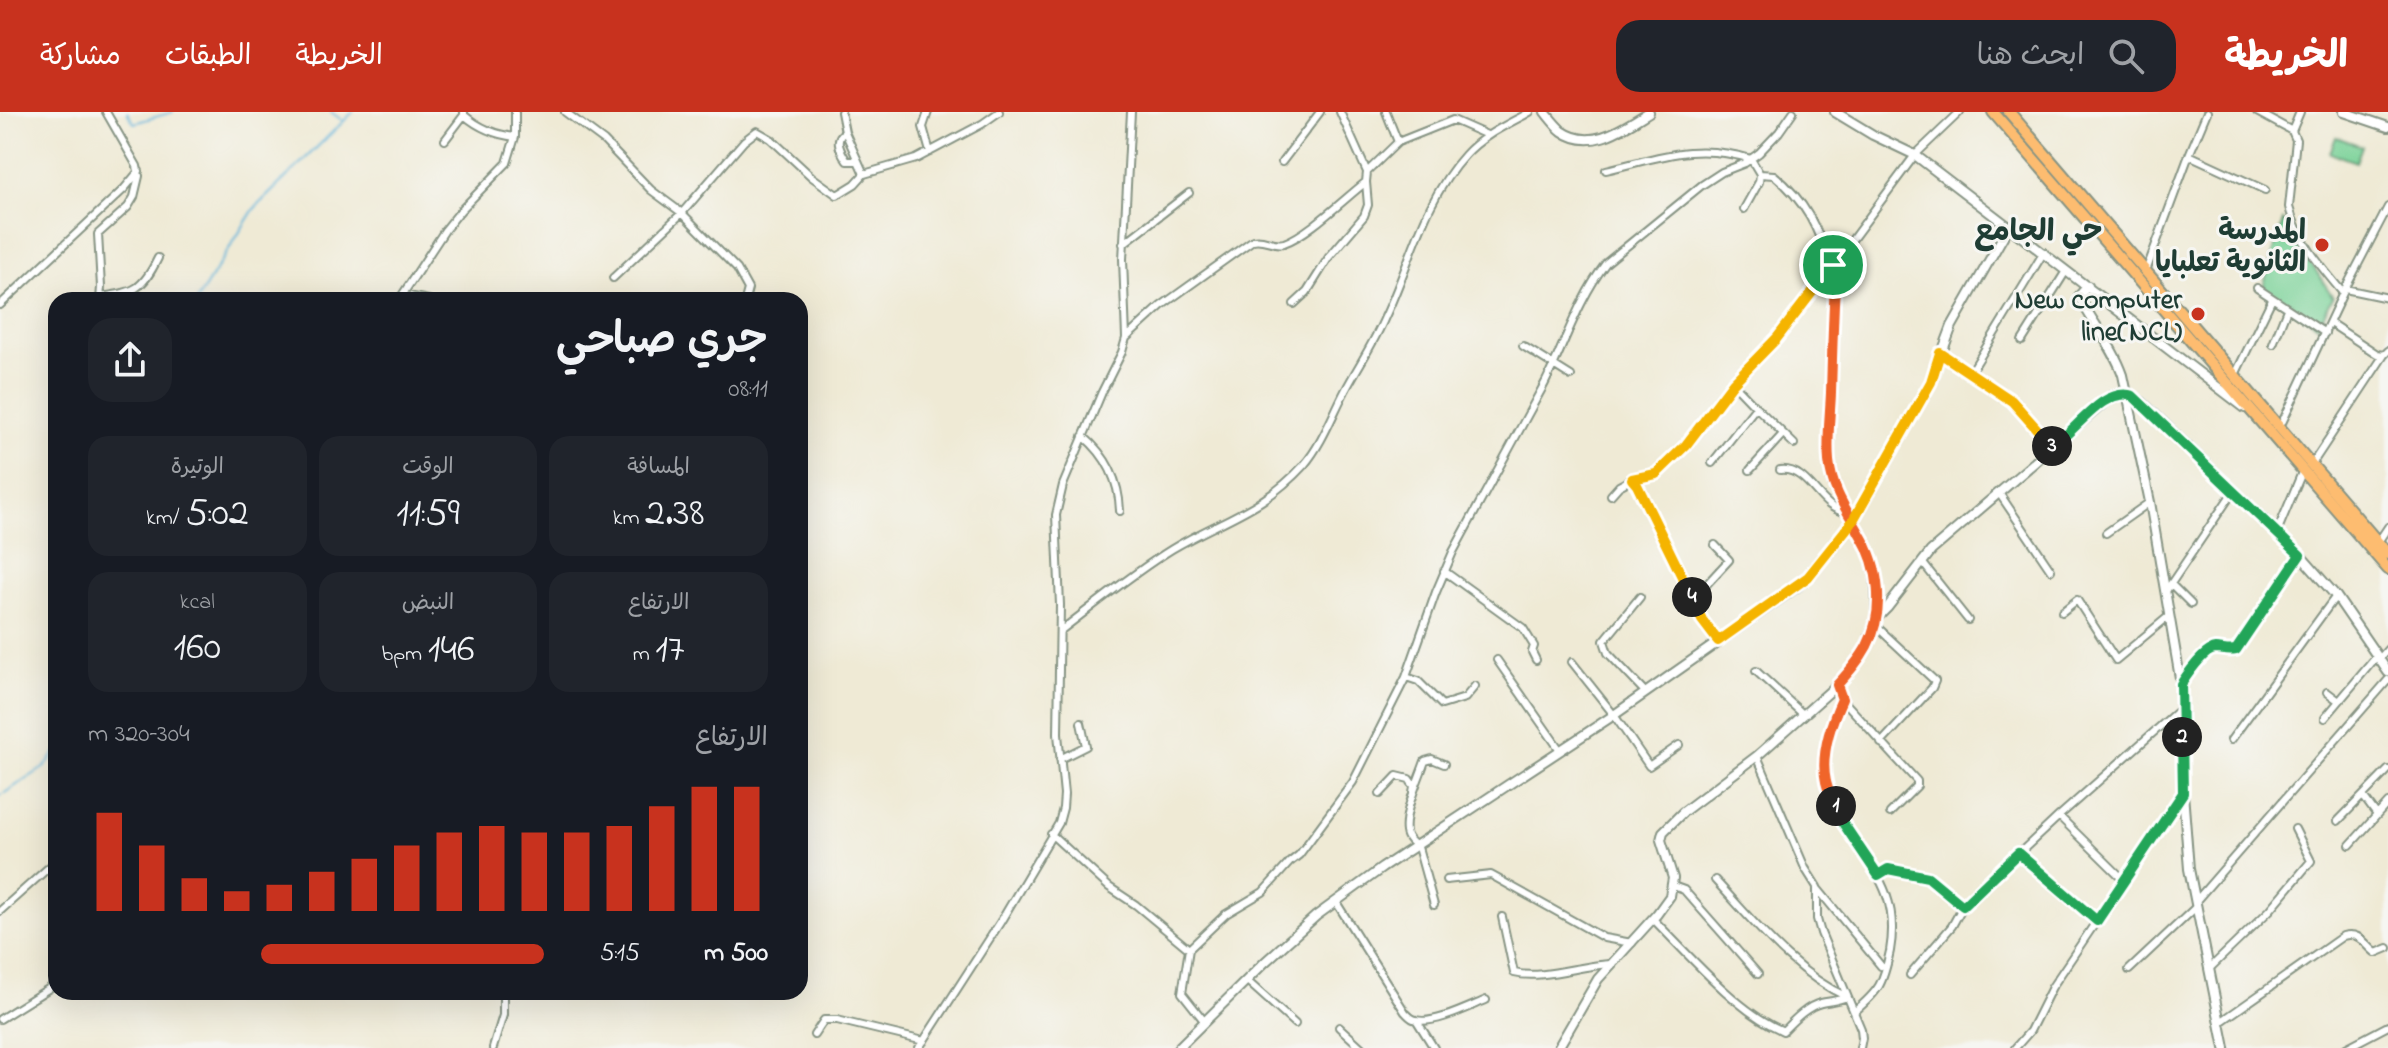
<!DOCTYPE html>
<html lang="ar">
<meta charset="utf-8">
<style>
:root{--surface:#171b24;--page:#20242c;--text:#f1f3f6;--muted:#9ea1a6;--accent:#c8321e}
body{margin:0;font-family:"Indie Flower","Playpen Sans Arabic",sans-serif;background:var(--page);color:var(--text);direction:rtl;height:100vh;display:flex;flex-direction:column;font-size:30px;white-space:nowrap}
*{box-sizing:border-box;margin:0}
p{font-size:26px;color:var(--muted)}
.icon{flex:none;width:44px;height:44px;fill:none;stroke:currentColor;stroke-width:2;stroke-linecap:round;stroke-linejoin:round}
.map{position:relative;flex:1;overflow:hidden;direction:ltr}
.details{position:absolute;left:48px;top:180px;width:760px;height:708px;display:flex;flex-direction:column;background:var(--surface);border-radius:24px;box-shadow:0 8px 32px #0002;direction:rtl}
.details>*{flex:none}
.pin{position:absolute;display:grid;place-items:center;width:68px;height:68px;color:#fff;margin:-34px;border:4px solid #fff;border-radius:50%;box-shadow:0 2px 8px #0007}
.km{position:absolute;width:40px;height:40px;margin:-20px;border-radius:50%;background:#222;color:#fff;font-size:22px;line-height:40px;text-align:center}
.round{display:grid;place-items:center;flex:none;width:84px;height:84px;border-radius:24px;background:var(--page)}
.summary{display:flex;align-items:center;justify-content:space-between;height:136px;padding:0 40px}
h1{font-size:44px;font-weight:600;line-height:60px}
.stats{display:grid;grid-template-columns:repeat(3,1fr);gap:12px;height:136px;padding:8px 40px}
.stats div{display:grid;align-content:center;border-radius:20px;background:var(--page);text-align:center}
.stats b{font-size:40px;font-weight:600}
.stats small{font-size:22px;font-weight:400}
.stats p{font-size:22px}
.chart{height:224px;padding:16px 40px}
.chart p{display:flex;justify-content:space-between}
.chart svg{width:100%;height:144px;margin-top:8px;stroke:var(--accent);stroke-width:6}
ul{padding:0 40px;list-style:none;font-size:26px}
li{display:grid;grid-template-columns:128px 96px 1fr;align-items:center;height:60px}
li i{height:20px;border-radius:10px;background:var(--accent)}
header{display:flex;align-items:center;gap:48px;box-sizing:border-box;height:112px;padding:0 40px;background:var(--accent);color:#fff}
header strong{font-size:38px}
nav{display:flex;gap:44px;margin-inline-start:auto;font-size:28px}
.search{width:560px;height:72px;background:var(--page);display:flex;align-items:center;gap:20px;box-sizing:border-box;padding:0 28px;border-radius:24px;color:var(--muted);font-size:30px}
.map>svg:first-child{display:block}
.green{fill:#7ad298;stroke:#4c8866;stroke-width:2}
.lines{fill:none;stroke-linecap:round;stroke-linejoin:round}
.stream{stroke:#5fb4db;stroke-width:2}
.minor-casing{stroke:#879484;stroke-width:10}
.tertiary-casing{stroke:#879484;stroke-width:12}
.trunk-casing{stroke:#879484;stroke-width:14}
.minor{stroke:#fff;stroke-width:6}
.tertiary{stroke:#fff;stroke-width:8}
.trunk{stroke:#fdbc70;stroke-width:10}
.split-1-casing{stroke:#fff;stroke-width:16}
.split-2-casing{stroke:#fff;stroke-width:16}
.split-3-casing{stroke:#fff;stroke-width:16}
.split-4-casing{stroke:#fff;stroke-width:16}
.split-5-casing{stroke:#fff;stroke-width:16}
.split-1{stroke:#f0652b;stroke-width:10}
.split-2{stroke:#22a559;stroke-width:10}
.split-3{stroke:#22a559;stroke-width:10}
.split-4{stroke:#f5b400;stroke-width:10}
.split-5{stroke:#f5b400;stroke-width:10}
.poi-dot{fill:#c8321e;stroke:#f6f6f2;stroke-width:3}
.labels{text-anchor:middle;stroke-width:6;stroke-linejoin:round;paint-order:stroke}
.poi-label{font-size:28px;font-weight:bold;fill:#1f3d34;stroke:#f6f6f2;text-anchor:end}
.neighbourhood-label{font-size:30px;font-weight:bold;fill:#1f3d34;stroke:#f6f6f2}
</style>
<header>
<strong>الخريطة</strong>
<div class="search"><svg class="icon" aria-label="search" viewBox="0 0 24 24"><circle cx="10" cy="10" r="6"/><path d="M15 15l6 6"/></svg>ابحث هنا</div>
<nav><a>الخريطة</a><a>الطبقات</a><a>مشاركة</a></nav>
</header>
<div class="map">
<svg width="2388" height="936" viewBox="0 0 2388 936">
<rect width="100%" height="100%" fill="#f6f6f2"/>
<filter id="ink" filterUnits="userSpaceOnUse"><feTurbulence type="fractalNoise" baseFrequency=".0125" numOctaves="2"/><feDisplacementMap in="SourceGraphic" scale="16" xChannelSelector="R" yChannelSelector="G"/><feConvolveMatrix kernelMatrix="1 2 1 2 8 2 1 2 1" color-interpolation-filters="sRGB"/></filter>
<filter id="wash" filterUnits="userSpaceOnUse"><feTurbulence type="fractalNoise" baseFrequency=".006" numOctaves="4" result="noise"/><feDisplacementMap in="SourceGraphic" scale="32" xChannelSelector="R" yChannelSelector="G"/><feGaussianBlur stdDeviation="1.8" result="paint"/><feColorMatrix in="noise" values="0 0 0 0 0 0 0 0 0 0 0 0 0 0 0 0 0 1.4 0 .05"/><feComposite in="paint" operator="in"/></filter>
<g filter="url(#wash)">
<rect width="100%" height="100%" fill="#efead5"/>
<path class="green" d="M2336 25 2362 34 2356 50 2330 41Z
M2283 108 2333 185 2318 213 2263 175Z"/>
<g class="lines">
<path class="stream" d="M127 0 134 11 173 0
M331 0 343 9
M197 188 254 97 353 0
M0 684 45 655 56 640"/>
</g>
</g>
<g filter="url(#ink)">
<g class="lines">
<g class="minor-casing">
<path id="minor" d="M464 0V3C478 15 497 23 515 25
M565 0 604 29 651 78 682 101 744 29 757 19 771 27 812 65 837 83 855 72 864 62 916 47 982 12 999 0
M841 0 845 20 864 62
M928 0 923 15 930 40
M1340 0 1367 60
M1386 0 1398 30
M2257 0 2292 19
M2300 0 2292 19 2296 28 2289 95C2297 127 2322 156 2343 181
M845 20C833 27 841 40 847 49H858
M445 28 464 3
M2189 43 2265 78
M1282 50 1320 0
M1606 58C1661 45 1695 30 1751 47L1760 62 1774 63C1805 88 1820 119 1830 157
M1744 97 1759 70 1760 62
M1123 132 1189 81
M1833 153 1835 171 1829 347 1832 372 1852 410
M2146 159 2189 43 2207 0
M613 166 682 101 737 157 748 177 745 188
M2257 176 2325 221
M2345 177 2388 186
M403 183 429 188
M100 185C134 180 142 179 158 146
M100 188 101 175 98 122 128 95 134 85 139 64 137 54 106 0
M399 188 445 118 461 98 507 51 515 25V0
M1294 192 1307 180 1329 145 1364 104 1368 93 1366 70
M0 193 124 77 139 59
M2330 211 2377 242 2384 243 2388 239
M1126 226 1161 194 1253 128C1264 125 1273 134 1284 131 1308 123 1345 86 1366 70L1367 60 1398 30 1453 8 1487 23
M2022 229 2066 159
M2273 232 2287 197
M1523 234 1571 264
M1940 241 2012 289 2053 334
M1971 260 2044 140
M2235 263 2272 187
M1756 295 1794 332
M2280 315 2343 181 2388 95
M1083 324C1107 344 1119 368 1120 399
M1712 351 1756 295 1733 271 1777 226 1803 194 1915 43 1960 0
M2312 352 2384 243
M1750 358 1783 322
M1780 358C1810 355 1819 398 1846 400
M1632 367 1637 373 1693 487 1702 508 1718 529
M1999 381 2051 458
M1611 383 1619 374 1632 367 1656 362 1686 333 1733 271
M2277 420 2303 358
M2106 421 2150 390
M2378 430 2388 415
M1922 450 1968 508
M1444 459 1523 516 1534 534 1532 540 1536 548
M2172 473 2191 492
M2166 479 2233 380
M1640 485 1604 529 1608 541 1646 581
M1693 487 1729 448 1715 433
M2062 500 2077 488 2116 548 2169 504
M1875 513 1935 569 1932 576 1881 631
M1060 519C1097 491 1133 461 1172 437 1222 407 1262 399 1304 353 1322 332 1332 304 1345 279 1358 254 1374 231 1385 205 1411 150 1423 89 1465 43 1483 23 1507 13 1530 0
M2379 547 2388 537
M1497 548 1560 638
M1572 550 1614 603 1649 654 1679 633
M1756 559 1804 603
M1406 565 1418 569 1442 593 1465 586 1475 574
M2181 572C2188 562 2202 538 2215 537 2223 537 2227 540 2236 538L2300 443
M1837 573 1842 587 1917 669V674L1890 701
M2327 580 2339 589
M1842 587C1831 611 1820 643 1826 670 1828 678 1832 686 1835 693 1860 749 1902 771 1890 839 1883 872 1880 878 1854 900
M2325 606 2377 544
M2231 628 2336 484
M1757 644 1805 756 1817 775V807L1821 821 1861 917 1862 926 1860 936
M1060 647 1086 634 1081 611
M1380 682 1397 664 1409 667 1414 674 1413 680
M2363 684 2377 703
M2059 704 2123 767
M2338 709 2388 658
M1051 722 1109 775 1136 793 1189 837 1182 881 1205 910
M2350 733 2388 691
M2018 741 2097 809
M1878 763 1888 757 1928 765 1963 794
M1446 768 1491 763 1604 826 1632 831
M1715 768C1755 811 1794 861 1847 885
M1673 774 1684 778 1758 862
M1817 776 1881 854
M1336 790 1405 900C1409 904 1411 907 1416 908 1433 913 1469 895 1486 888
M2195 790 2388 568
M1434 793 1418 735C1412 731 1407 727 1406 720 1403 701 1419 667 1425 649L1432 647 1444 652
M0 799 56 749
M1502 805 1514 861C1542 868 1581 853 1611 852
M1653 807C1686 840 1737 899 1779 917L1783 919C1793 909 1807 894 1821 891 1830 889 1838 889 1847 885
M1189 837 1226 802 1263 780 1290 750 1299 743 1353 670 1406 565 1436 480 1453 440 1545 271C1565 231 1578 188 1606 151L1702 73 1722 60 1745 51 1759 41 1779 20 1793 0
M2209 857 2270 798 2311 749 2295 717
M2129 858 2196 795
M1910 863 1952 814 1963 794 2059 704 2181 596
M1246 868 1295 912
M0 907 56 872
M1417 909 1434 936
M2219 911 2343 824C2360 819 2365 833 2376 841L2388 836
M1339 915 1362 936
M814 923 824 908H837L924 929
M493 936 503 903V880
M919 936 1001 809 1059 711 1063 696 1064 682 1058 622 1060 493 1056 403 1063 373 1102 280 1122 240 1126 226 1123 147 1131 0
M2015 936 2030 919 2052 875 2183 681
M2346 936 2388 914"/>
</g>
<g class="tertiary-casing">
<path id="tertiary" d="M1545 0C1550 6 1556 14 1562 19 1592 40 1623 16 1649 0
M1835 0 1873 23 1915 43 2245 296
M2344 0 2388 15
M2088 174 2079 184C2092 211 2113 234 2123 263L2150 390 2181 572 2183 681 2189 757 2225 936
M1876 507C1878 468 1875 442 1852 410L1931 270 1952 214 2009 114
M1178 936 1265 850 1316 804 1382 756 1614 603 1798 474C1819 455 1833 431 1852 410
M1558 936 1598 867 1657 802 1670 784 1673 766 1661 728 1663 720 1683 700 1757 644 1837 573 1856 551 1867 533 1876 507 1887 496 1931 439 2112 284 2128 282 2142 290 2300 443 2336 484 2388 560"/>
</g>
<g class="trunk-casing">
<path id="trunk" d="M1993 0 2388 457
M2009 0 2388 442"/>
</g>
<use href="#minor" class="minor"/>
<use href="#tertiary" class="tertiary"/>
<use href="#trunk" class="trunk"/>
</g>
</g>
<g class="lines" filter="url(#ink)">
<g class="split-1-casing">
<path id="split-1" d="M1833 153 1835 171C1833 208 1832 245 1831 281 1830 304 1827 327 1829 349 1832 378 1846 397 1860 422 1880 455 1885 499 1867 534 1859 549 1848 561 1837 573L1842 587C1831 611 1820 643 1826 670 1828 678 1832 687 1836 694"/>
</g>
<g class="split-2-casing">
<path id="split-2" d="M1836 694 1843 711 1878 763 1888 757 1928 765 1963 794 2018 741 2097 809 2183 681 2182 625"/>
</g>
<g class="split-3-casing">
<path id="split-3" d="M2052 334C2075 321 2104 273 2133 284L2300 443 2236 538C2227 540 2223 537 2215 537 2204 538 2187 563 2181 572L2182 625"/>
</g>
<g class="split-4-casing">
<path id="split-4" d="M1692 485 1702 508 1718 529 1808 465 1852 410 1931 270 1940 241 2012 289 2052 334"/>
</g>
<g class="split-5-casing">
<path id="split-5" d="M1692 485 1637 373 1632 367 1656 362 1686 333 1733 271 1777 226 1833 153"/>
</g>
<use href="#split-1" class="split-1"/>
<use href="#split-2" class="split-2"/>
<use href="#split-3" class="split-3"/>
<use href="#split-4" class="split-4"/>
<use href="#split-5" class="split-5"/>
</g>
<g class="poi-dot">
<circle cx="2322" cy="133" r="8"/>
<circle cx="2198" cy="202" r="8"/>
</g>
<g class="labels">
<g class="poi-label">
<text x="2306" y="127">المدرسة<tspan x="2306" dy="32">الثانوية تعلبايا</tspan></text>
<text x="2182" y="196">New computer<tspan x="2182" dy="32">line(NCL)</tspan></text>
</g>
<g class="neighbourhood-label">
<text x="2038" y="128">حي الجامع</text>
</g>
</g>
</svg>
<div class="pin" style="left:1833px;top:153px;background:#1e9e55"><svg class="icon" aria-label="arrive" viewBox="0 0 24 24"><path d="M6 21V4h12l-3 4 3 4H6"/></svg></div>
<b class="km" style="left:1836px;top:694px">1</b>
<b class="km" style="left:2182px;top:625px">2</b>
<b class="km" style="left:2052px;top:334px">3</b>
<b class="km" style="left:1692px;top:485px">4</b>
<section class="details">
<div class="summary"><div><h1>جري صباحي</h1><p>08:11</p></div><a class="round"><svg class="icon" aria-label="share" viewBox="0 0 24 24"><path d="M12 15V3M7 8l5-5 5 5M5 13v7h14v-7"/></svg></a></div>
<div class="stats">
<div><p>المسافة</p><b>2.38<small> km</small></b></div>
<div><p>الوقت</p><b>11:59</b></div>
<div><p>الوتيرة</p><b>5:02<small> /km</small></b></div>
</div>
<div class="stats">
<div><p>الارتفاع</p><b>17<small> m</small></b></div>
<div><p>النبض</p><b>146<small> bpm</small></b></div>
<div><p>kcal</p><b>160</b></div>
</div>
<div class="chart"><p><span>الارتفاع</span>304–320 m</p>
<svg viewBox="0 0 160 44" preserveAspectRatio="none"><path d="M5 44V14M15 44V24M25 44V34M35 44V38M45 44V36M55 44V32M65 44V28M75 44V24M85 44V20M95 44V18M105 44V20M115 44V20M125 44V18M135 44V12M145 44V6M155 44V6"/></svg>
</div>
<ul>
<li><b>500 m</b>5:15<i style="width:62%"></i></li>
</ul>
</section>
</div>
